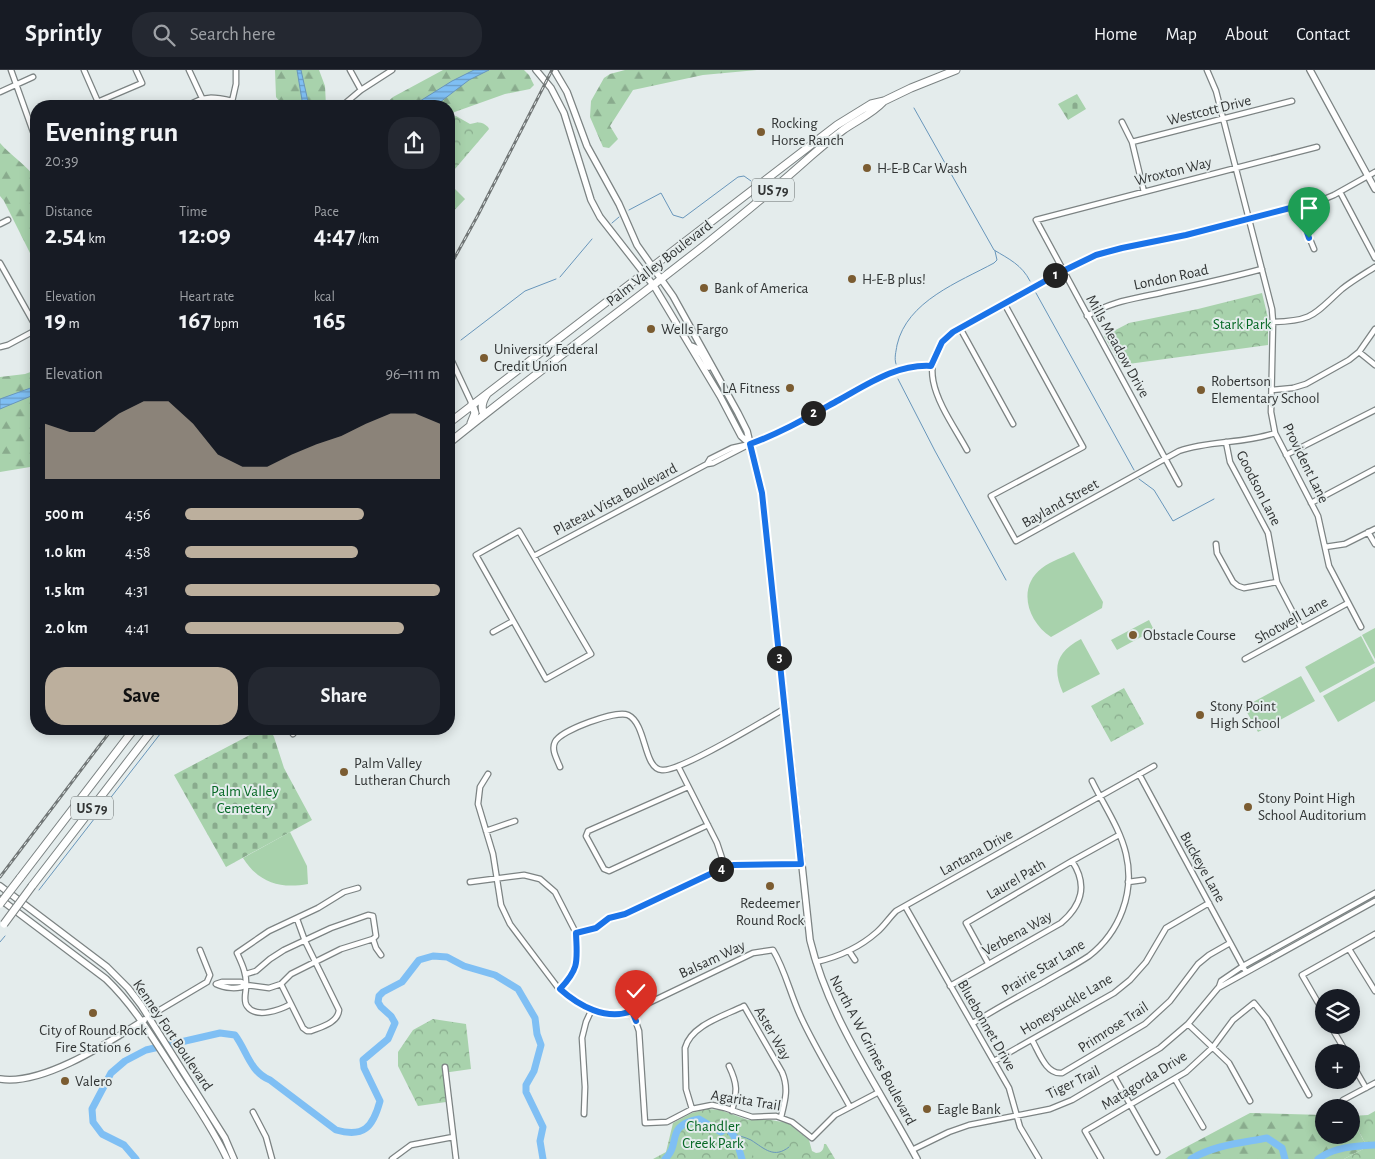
<!DOCTYPE html>
<meta charset="utf-8">
<style>
:root{--surface:#171b24;--page:#242831;--text:#f1f3f6;--muted:#9ea1a6;--line:#363941;--accent:#bcaf9d}
body{margin:0;font-family:"Alegreya Sans",sans-serif;background:var(--page);color:var(--text);height:100vh;display:flex;flex-direction:column;font-size:19px;white-space:nowrap}
*{box-sizing:border-box;margin:0}
p{font-size:16px;color:var(--muted)}
.icon{flex:none;width:28px;height:28px;fill:none;stroke:currentColor;stroke-width:2;stroke-linecap:round;stroke-linejoin:round}
.map{position:relative;flex:1;overflow:hidden}
.details{position:absolute;left:30px;top:30px;width:425px;height:635px;display:flex;flex-direction:column;background:var(--surface);border-radius:20px;box-shadow:0 2px 12px #0003}
.details>*{flex:none}
.tools{position:absolute;left:1315px;top:919px;display:grid;gap:10px}
.tools a{display:grid;place-items:center;width:45px;height:45px;border-radius:50%;background:var(--surface);box-shadow:0 2px 12px #0003;font-size:25px}
.pin{position:absolute;display:grid;place-items:center;width:42px;height:42px;color:#fff;margin:-51px -21px;border-radius:50% 50% 50% 0;rotate:-45deg;box-shadow:0 0 5px #0007}
.pin .icon{rotate:45deg}
.km{position:absolute;width:25px;height:25px;margin:-12px;border-radius:50%;background:#222;color:#fff;font-size:14px;line-height:25px;text-align:center}
.round{display:grid;place-items:center;flex:none;width:52px;height:52px;border-radius:20px;background:var(--page)}
.summary{display:flex;align-items:center;justify-content:space-between;height:85px;padding:0 15px}
h1{font-size:28px;font-weight:700;line-height:38px}
.stats{display:grid;grid-template-columns:repeat(3,1fr);gap:8px;height:85px;padding:5px 15px}
.stats div{display:grid;align-content:center}
.stats b{font-size:25px;font-weight:700}
.stats small{font-size:14px;font-weight:400}
.stats p{font-size:14px}
.chart{height:140px;padding:10px 15px}
.chart p{display:flex;justify-content:space-between}
.chart svg{width:100%;height:90px;margin-top:5px;fill:var(--accent);opacity:.7}
.cta{display:flex;gap:10px;margin-top:auto;padding:10px 15px}
.cta a{flex:1;height:58px;border-radius:20px;background:var(--accent);color:#111;font-size:20px;font-weight:700;line-height:58px;text-align:center}
.cta a+a{background:var(--page);color:var(--text)}
ul{padding:0 15px;list-style:none;font-size:16px}
li{display:grid;grid-template-columns:80px 60px 1fr;align-items:center;height:38px}
li i{height:12px;border-radius:6px;background:var(--accent)}
header{display:flex;align-items:center;gap:30px;box-sizing:border-box;height:70px;padding:0 25px;background:var(--surface);border-bottom:1px solid var(--line)}
header strong{font-size:24px}
nav{display:flex;gap:28px;margin-inline-start:auto;font-size:18px}
.search{width:350px;height:45px;background:var(--page);display:flex;align-items:center;gap:12px;box-sizing:border-box;padding:0 18px;border-radius:20px;color:var(--muted);font-size:19px}
.map>svg:first-child{display:block}
.forest{fill:url(#forest-firs)}
.cemetery{fill:url(#cemetery-stones)}
.park{fill:url(#park-crowns)}
.garden{fill:#a8d2ac}
.water{fill:url(#water-rules);stroke:#6896bb}
.lines{fill:none;stroke-linecap:round;stroke-linejoin:round}
.stream{stroke:#6896bb;stroke-width:1}
.river{stroke:#7fbff4;stroke-width:7}
.minor-casing{stroke:#7c8383;stroke-width:7}
.major-casing{stroke:#7c8383;stroke-width:8}
.highway-casing{stroke:#7c8383;stroke-width:9}
.minor{stroke:#fff;stroke-width:4.5}
.major{stroke:#fff;stroke-width:5.5}
.highway{stroke:#fff;stroke-width:7}
.rail-casing{stroke:#727777;stroke-width:3}
.rail{stroke:#e4ecec;stroke-width:1;stroke-dasharray:4;stroke-linecap:butt}
.highway-bridge-casing{stroke:#7c8383;stroke-width:9;stroke-linecap:butt}
.highway-bridge{stroke:#fff;stroke-width:7}
.route-casing{stroke:#fff;stroke-width:10}
.route{stroke:#1a73e8;stroke-width:6}
.poi-dot{fill:#7b5c31;stroke:#e4ecec;stroke-width:2}
.labels{text-anchor:middle;stroke-width:4;stroke-linejoin:round;paint-order:stroke}
.shield{fill:#e4ecec;stroke:#676c6c;stroke-width:1}
.shield-label{font-size:14px;font-weight:bold;fill:#323535}
.street-label{font-size:15px;fill:#323535;stroke:#e4ecec}
.poi-label{font-size:15px;fill:#323535;stroke:#e4ecec;text-anchor:start}
.park-label{font-size:15px;fill:#066825;stroke:#e4ecec}
</style>
<header>
<strong>Sprintly</strong>
<div class="search"><svg class="icon" aria-label="search" viewBox="0 0 24 24"><circle cx="10" cy="10" r="6"/><path d="M15 15l6 6"/></svg>Search here</div>
<nav><a>Home</a><a>Map</a><a>About</a><a>Contact</a></nav>
</header>
<div class="map">
<svg width="1375" height="1089" viewBox="0 0 1375 1089">
<defs>
<pattern id="forest-firs" width="22" height="20" patternUnits="userSpaceOnUse" patternTransform="scale(1.25)"><rect width="22" height="20" fill="#a8d2ac"/><path d="M5 1l3.5 6h-7zM16 11l3.5 6h-7z" fill="#89ab8d"/></pattern>
<pattern id="cemetery-stones" width="16" height="16" patternUnits="userSpaceOnUse" patternTransform="scale(1.25)"><rect width="16" height="16" fill="#a8d2ac"/><path d="M2 7V4a2 2 0 0 1 4 0v3zM10 15v-3a2 2 0 0 1 4 0v3z" fill="#89ab8d"/></pattern>
<pattern id="park-crowns" width="20" height="18" patternUnits="userSpaceOnUse" patternTransform="scale(1.25)"><rect width="20" height="18" fill="#a8d2ac"/><path d="M2 6a3 3 0 1 1 6 0M12 15a3 3 0 1 1 6 0" fill="none" stroke="#89ab8d"/></pattern>
<pattern id="water-rules" width="6" height="5" patternUnits="userSpaceOnUse" patternTransform="scale(1.25)"><rect width="6" height="5" fill="#7fbff4"/><path d="M0 2.5h6" fill="none" stroke="#699cc6"/></pattern>
</defs>
<rect width="100%" height="100%" fill="#e4ecec"/>
<path class="forest" d="M275 0H319L325 16 326 36H283L276 27Z
M443 0H524L529 5 534 15 530 19 505 24 449 44V36H383L393 27Z
M625 0H757L703 5 633 20 610 56 618 69 609 78 603 77 590 47 591 31 604 8 610 4Z
M0 73C10 85 29 97 36 109V195L4 131 0 126Z
M36 300V396L0 402V307L25 304Z
M1250 1043 1324 1045V1065H1351V1047L1367 1077 1344 1089H1165L1169 1086Z"/>
<path class="cemetery" d="M1077 24 1086 39 1068 50 1058 34Z
M261 659H270L274 667 284 698 312 750 226 797 174 705Z"/>
<path class="park" d="M456 46 470 54C478 52 482 51 488 57L489 59 449 106V49Z
M449 113 465 129 449 146Z
M1262 223 1268 248V275L1121 295 1104 266 1129 253 1198 239Z
M1124 618 1144 654 1111 672 1091 636Z
M433 949 466 954 471 999 443 1003 446 1032 418 1036 398 996V982L413 960Z
M707 1039 720 1040 748 1050H771L788 1053 809 1070 812 1081 816 1083C821 1083 824 1080 824 1074H826L835 1089H653L666 1082 673 1053 692 1043Z
M1375 1041V1089H1344L1367 1077 1351 1046 1368 1045Z"/>
<path class="garden" d="M1074 482 1103 532 1102 538 1051 567C1027 551 1017 517 1042 498 1051 491 1064 487 1074 482Z
M1149 550 1154 560 1117 580 1111 570Z
M1375 558V589L1362 565Z
M1361 566 1375 593 1320 623 1305 597Z
M1081 569 1100 604 1063 623C1052 598 1056 582 1081 569Z
M1375 597V631L1338 652 1323 626Z
M1301 606 1315 631 1258 662 1244 637Z
M290 762 307 796 308 814C280 819 259 813 243 788Z
M756 1078 767 1085 765 1089H758L752 1085Z"/>
<path class="water" d="M297 0H301L309 36H303Z
M474 0H489L469 10 435 36H412L452 11Z
M36 316V324L0 339V329Z"/>
<g class="lines">
<path class="stream" d="M914 38 994 180C1009 189 1022 195 1030 211
M629 140 661 123 673 145 683 148 738 107 744 106 751 111
M612 153 619 147
M560 207 592 169
M1036 223 1134 400
M461 270 525 221 556 209
M896 294C894 288 896 282 897 275 907 231 959 212 994 193L997 190 995 181
M898 309 935 381 1006 510
M1139 409 1154 420 1173 451 1214 429
M39 820 164 659
M0 872 5 866
M732 1063C738 1066 745 1067 751 1070 765 1079 774 1089 789 1077"/>
<path class="river" d="M136 1089 124 1075 102 1064 93 1052 92 1039 111 1003 125 991 146 980 220 963 235 965C247 981 250 1002 270 1010L336 1060C364 1068 373 1057 380 1031L364 998 363 990 388 969 395 953 391 946 381 937 378 932 379 926 383 922 402 912 419 890 433 886 447 887 464 896 495 905 518 919 535 948 537 964 541 975 534 1001 526 1015V1022L543 1057 540 1071 543 1089
M665 1089C682 1073 664 1056 699 1049L721 1062 726 1058C736 1063 739 1080 742 1089
M1191 1089C1214 1075 1241 1073 1267 1068L1282 1078 1285 1089
M1318 1089C1334 1077 1355 1076 1375 1075"/>
<g class="minor-casing">
<path id="minor" d="M11 0 36 70
M84 0 98 32
M189 0 202 28
M350 0 361 20
M1207 0 1216 21 1272 239 1273 252 1271 342 1275 363 1318 446 1329 496 1361 557
M0 22 33 7
M88 36 142 13 136 0
M188 36C203 25 215 27 232 31
M231 36 236 14V0
M342 36 361 20 392 0
M1122 52 1132 72 1144 122
M1132 72 1292 31
M1340 122 1375 188
M1298 136 1303 152 1314 179
M0 154 8 150
M0 193 36 257
M1004 233 1083 377 991 426 1016 471 1179 381C1210 370 1244 374 1275 363
M1087 246C1114 230 1135 229 1164 222 1197 215 1229 208 1262 199
M1273 252C1314 251 1314 244 1342 219 1352 211 1364 204 1375 197
M960 258 1013 354
M0 277 8 275 36 260
M449 277V276
M1359 282 1375 295
M449 285 472 334
M1272 320 1293 318 1306 314 1349 290 1359 282 1375 259
M1226 372 1230 392 1268 463 1277 512 1301 558
M967 380C947 343 908 297 953 262L1060 202 1096 185 1122 178 1186 165 1322 130 1334 125 1375 102
M1286 385 1375 340
M707 394 713 393 746 376
M1179 414 1036 150 1317 77
M1311 433 1375 399
M519 461 591 584 546 609 476 485Z
M1368 462 1375 474
M1216 474 1217 483 1233 512 1238 516 1244 518 1277 512
M1325 477 1345 474 1375 459
M534 486 707 394 710 389 732 378 750 374 773 365 885 305 910 297 931 296
M493 562 513 551
M1245 589 1348 533
M290 659 293 664
M678 696 717 773 725 797
M560 697C557 689 551 680 555 672 561 660 616 640 628 645 647 654 643 699 662 700 680 702 763 651 784 639
M488 704 480 717 478 734 493 784 501 835 510 854 559 919C579 935 606 951 632 941L753 883 773 880C785 900 790 923 800 945 814 976 833 1006 850 1037
M1139 704 1246 902
M688 717 588 761 586 766 604 799 609 801 708 755
M486 761 515 751
M470 812 524 805 540 809 555 822 576 863V895L572 904 559 919
M1128 812 1143 810
M905 836 1009 1018 1020 1057 1039 1089
M576 863 596 858 609 848 625 844 723 798 734 795 801 794
M373 869 376 878 381 885
M1349 879 1375 921
M849 881 855 890
M816 892C838 887 859 878 877 862 884 856 889 848 896 841L1154 696
M988 893 966 853 1072 791 1119 765
M246 904 256 901 270 889 284 880 331 858 368 845 373 846 376 866 373 869 341 879 291 904 281 914 269 918 246 915
M222 912H241L246 915C238 920 224 918 216 914Z
M281 914 303 958 307 961H311C321 957 338 953 339 940L305 871 297 849
M950 916 1061 853C1082 835 1088 815 1072 791
M1219 917 1221 911 1243 896 1375 823
M291 934C280 940 256 949 247 936 243 931 246 923 246 917 247 904 242 894 237 883L269 861 318 838 344 822 358 818
M632 941 639 961 645 1053 667 1052 692 1039 712 1035 725 1038 752 1047 776 1046 792 1052 812 1068 835 1045 879 1022
M1324 943 1302 905 1375 864
M148 947 207 912 210 905 200 880
M973 953C996 939 1019 926 1043 913 1058 904 1074 896 1089 886 1120 862 1135 822 1126 784 1120 758 1103 734 1092 711
M1188 954 1229 993 1250 1031
M1330 955 1346 982
M1032 970C1039 982 1046 1005 1062 1003L1145 954 1170 931 1198 894 1209 885 1230 873
M994 991 1114 923 1130 910 1146 892 1166 858 1209 833
M1351 992 1366 1018
M729 996C738 1015 737 1021 732 1041
M445 997 456 1089
M1114 1006 1157 1082
M1175 1009 1203 1057
M1343 1030 1375 1013
M692 1039 686 1019 685 978C691 955 724 946 744 936L782 1002C789 1018 785 1031 781 1047
M253 1042 266 1067 272 1089
M584 1044 585 1017 582 968 586 952 592 939
M912 1080 949 1062 969 1055 1050 1039 1072 1030 1160 978 1188 954 1218 918 1375 831
M392 1089 411 1075 453 1067
M1101 1089 1085 1061 1186 1002 1213 977 1233 950 1254 933 1267 949 1309 1025"/>
</g>
<g class="major-casing">
<path id="major" d="M536 0 551 18 564 43 591 130 600 147 654 216 720 326 741 366 750 374
M554 0 567 22 587 76 619 134 637 175 673 226 738 343 747 361 762 423 810 870C829 949 879 1018 917 1089
M1310 0 1375 119
M691 276C700 278 704 289 709 297
M0 816 107 897 128 918 141 935 225 1068 234 1089
M0 829 106 909C133 935 151 965 171 996 190 1027 212 1056 227 1089
M0 1009C43 1016 109 972 144 950"/>
</g>
<g class="highway-casing">
<path id="highway" d="M484 344C480 337 483 330 487 324
M449 353 837 55 871 34 884 31 911 18 956 0
M471 353 475 343 472 334
M449 373C568 276 696 189 811 86 821 77 832 68 843 60 857 50 872 44 883 32
M20 808 134 659
M32 816 153 659"/>
</g>
<use href="#minor" class="minor"/>
<use href="#major" class="major"/>
<use href="#highway" class="highway"/>
<g class="rail-casing">
<path id="rail" d="M449 198 478 145 552 0
M0 807 112 659"/>
</g>
<use href="#rail" class="rail"/>
<g class="highway-bridge-casing">
<path id="highway-bridge" d="M0 834 20 808
M4 854 32 816"/>
</g>
<use href="#highway-bridge" class="highway-bridge"/>
</g>
<g class="lines">
<g class="route-casing">
<path id="route" d="M636 951 632 941C606 951 579 936 560 919 580 898 577 891 576 863L596 858 609 848 625 844 723 798 734 795 801 794 762 423 750 374C781 363 810 346 839 330 868 314 897 294 931 296L942 272 953 262 1063 201 1096 185 1122 178 1186 165 1298 136 1309 168"/>
</g>
<use href="#route" class="route"/>
</g>
<g class="poi-dot">
<circle cx="761" cy="62" r="5"/>
<circle cx="867" cy="98" r="5"/>
<circle cx="852" cy="209" r="5"/>
<circle cx="704" cy="218" r="5"/>
<circle cx="651" cy="259" r="5"/>
<circle cx="484" cy="288" r="5"/>
<circle cx="790" cy="318" r="5"/>
<circle cx="1201" cy="320" r="5"/>
<circle cx="1133" cy="565" r="5"/>
<circle cx="1200" cy="645" r="5"/>
<circle cx="344" cy="702" r="5"/>
<circle cx="1248" cy="737" r="5"/>
<circle cx="770" cy="816" r="5"/>
<circle cx="93" cy="943" r="5"/>
<circle cx="65" cy="1011" r="5"/>
<circle cx="927" cy="1039" r="5"/>
</g>
<g class="labels">
<g class="shield">
<rect x="752" y="108.5" width="42" height="23" rx="4"/>
<rect x="71" y="726.5" width="42" height="23" rx="4"/>
</g>
<g class="shield-label">
<text x="773" y="125">US 79</text>
<text x="92" y="743">US 79</text>
</g>
<g class="street-label">
<text transform="translate(1209 40) rotate(-14)" y="5">Westcott Drive</text>
<text transform="translate(1173 101) rotate(-14)" y="5">Wroxton Way</text>
<text transform="translate(659 193) rotate(-38)" y="5">Palm Valley Boulevard</text>
<text transform="translate(1171 207) rotate(-12)" y="5">London Road</text>
<text transform="translate(1118 276) rotate(61)" y="5">Mills Meadow Drive</text>
<text transform="translate(1306 393) rotate(64)" y="5">Provident Lane</text>
<text transform="translate(1259 418) rotate(63)" y="5">Goodson Lane</text>
<text transform="translate(615 429) rotate(-28)" y="5">Plateau Vista Boulevard</text>
<text transform="translate(1060 433) rotate(-29)" y="5">Bayland Street</text>
<text transform="translate(1291 550) rotate(-29)" y="5">Shotwell Lane</text>
<text transform="translate(976 782) rotate(-29)" y="5">Lantana Drive</text>
<text transform="translate(1203 797) rotate(61)" y="5">Buckeye Lane</text>
<text transform="translate(1016 809) rotate(-30)" y="5">Laurel Path</text>
<text transform="translate(1017 863) rotate(-29)" y="5">Verbena Way</text>
<text transform="translate(712 889) rotate(-25)" y="5">Balsam Way</text>
<text transform="translate(1043 897) rotate(-31)" y="5">Prairie Star Lane</text>
<text transform="translate(1066 934) rotate(-31)" y="5">Honeysuckle Lane</text>
<text transform="translate(987 955) rotate(60)" y="5">Bluebonnet Drive</text>
<text transform="translate(1113 957) rotate(-33)" y="5">Primrose Trail</text>
<text transform="translate(773 963) rotate(60)" y="5">Aster Way</text>
<text transform="translate(173 965) rotate(56)" y="5">Kenney Fort Boulevard</text>
<text transform="translate(873 980) rotate(62)" y="5">North A W Grimes Boulevard</text>
<text transform="translate(1144 1010) rotate(-32)" y="5">Matagorda Drive</text>
<text transform="translate(1073 1012) rotate(-26)" y="5">Tiger Trail</text>
<text transform="translate(746 1030) rotate(9)" y="5">Agarita Trail</text>
</g>
<g class="poi-label">
<text x="771" y="58">Rocking<tspan x="771" dy="17">Horse Ranch</tspan></text>
<text x="877" y="103">H-E-B Car Wash</text>
<text x="862" y="214">H-E-B plus!</text>
<text x="714" y="223">Bank of America</text>
<text x="661" y="264">Wells Fargo</text>
<text x="494" y="284">University Federal<tspan x="494" dy="17">Credit Union</tspan></text>
<text x="1211" y="316">Robertson<tspan x="1211" dy="17">Elementary School</tspan></text>
<text x="780" y="323" text-anchor="end">LA Fitness</text>
<text x="1143" y="570">Obstacle Course</text>
<text x="1210" y="641">Stony Point<tspan x="1210" dy="17">High School</tspan></text>
<text x="354" y="698">Palm Valley<tspan x="354" dy="17">Lutheran Church</tspan></text>
<text x="1258" y="733">Stony Point High<tspan x="1258" dy="17">School Auditorium</tspan></text>
<text x="770" y="838" text-anchor="middle">Redeemer<tspan x="770" dy="17">Round Rock</tspan></text>
<text x="93" y="965" text-anchor="middle">City of Round Rock<tspan x="93" dy="17">Fire Station 6</tspan></text>
<text x="75" y="1016">Valero</text>
<text x="937" y="1044">Eagle Bank</text>
</g>
<g class="park-label">
<text x="1242" y="259">Stark Park</text>
<text x="245" y="726">Palm Valley<tspan x="245" dy="17">Cemetery</tspan></text>
<text x="713" y="1061">Chandler<tspan x="713" dy="17">Creek Park</tspan></text>
</g>
</g>
</svg>
<div class="tools">
<a><svg class="icon" aria-label="layers" viewBox="0 0 24 24"><path d="M12 4l9 5-9 5-9-5zM3 14l9 5 9-5"/></svg></a>
<a>+</a>
<a>−</a>
</div>
<div class="pin" style="left:1309px;top:168px;background:#1e9e55"><svg class="icon" aria-label="arrive" viewBox="0 0 24 24"><path d="M6 21V4h12l-3 4 3 4H6"/></svg></div>
<div class="pin" style="left:636px;top:951px;background:#d93025"><svg class="icon" aria-label="check" viewBox="0 0 24 24"><path d="M5 12l5 5 9-10"/></svg></div>
<b class="km" style="left:1055px;top:205px">1</b>
<b class="km" style="left:813px;top:343px">2</b>
<b class="km" style="left:779px;top:588px">3</b>
<b class="km" style="left:721px;top:799px">4</b>
<section class="details">
<div class="summary"><div><h1>Evening run</h1><p>20:39</p></div><a class="round"><svg class="icon" aria-label="share" viewBox="0 0 24 24"><path d="M12 15V3M7 8l5-5 5 5M5 13v7h14v-7"/></svg></a></div>
<div class="stats">
<div><p>Distance</p><b>2.54<small> km</small></b></div>
<div><p>Time</p><b>12:09</b></div>
<div><p>Pace</p><b>4:47<small> /km</small></b></div>
</div>
<div class="stats">
<div><p>Elevation</p><b>19<small> m</small></b></div>
<div><p>Heart rate</p><b>167<small> bpm</small></b></div>
<div><p>kcal</p><b>165</b></div>
</div>
<div class="chart"><p><span>Elevation</span>96–111 m</p>
<svg viewBox="0 0 160 44" preserveAspectRatio="none"><path d="M0 44V17L10 21L20 21L30 12L40 6L50 6L60 17L70 32L80 38L90 38L100 32L110 27L120 23L130 17L140 12L150 12L160 17V44z"/></svg>
</div>
<ul>
<li><b>500 m</b>4:56<i style="width:70%"></i></li>
<li><b>1.0 km</b>4:58<i style="width:68%"></i></li>
<li><b>1.5 km</b>4:31<i style="width:100%"></i></li>
<li><b>2.0 km</b>4:41<i style="width:86%"></i></li>
</ul>
<div class="cta"><a>Save</a><a>Share</a></div>
</section>
</div>
